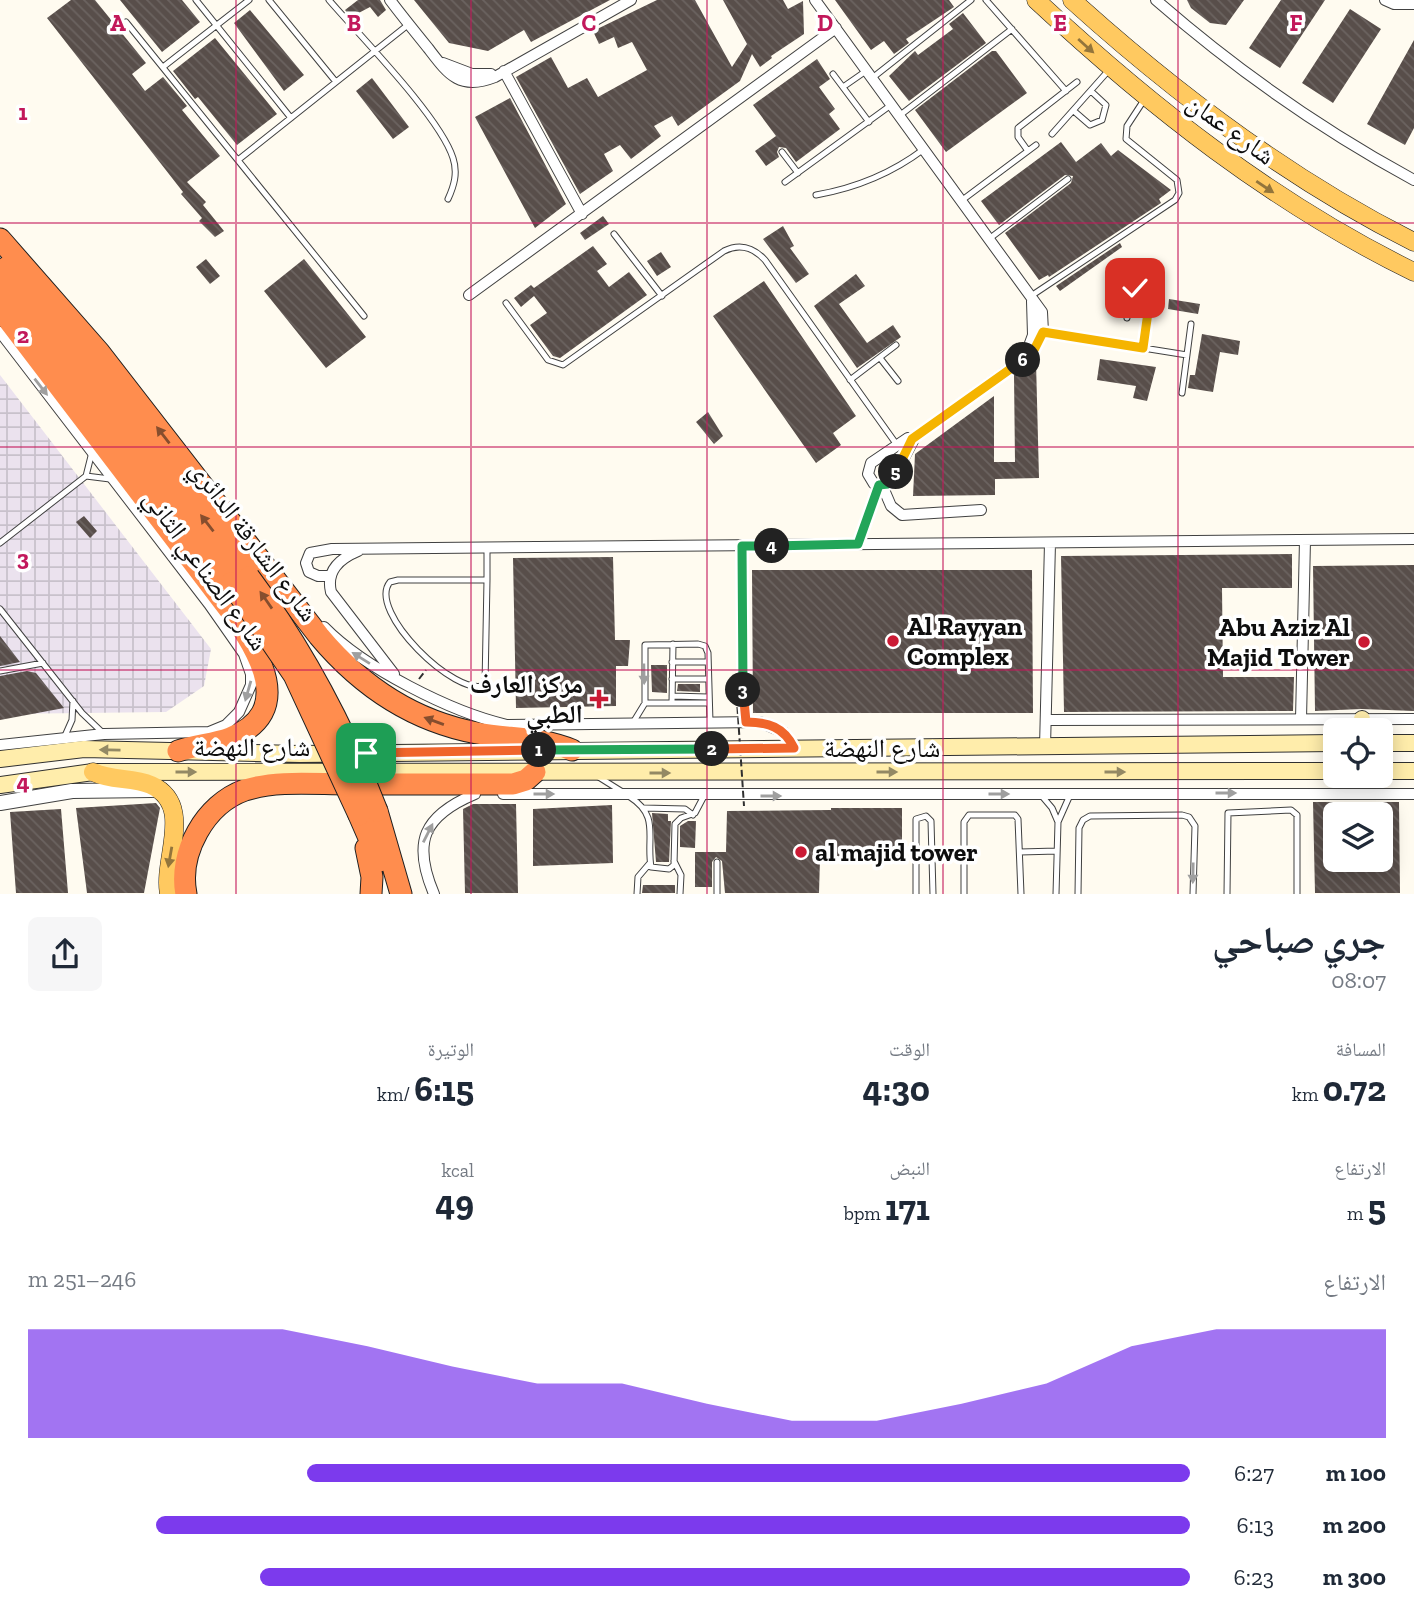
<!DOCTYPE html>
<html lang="ar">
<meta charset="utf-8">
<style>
:root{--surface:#fff;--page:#f6f6f7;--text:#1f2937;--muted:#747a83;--accent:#7c3aed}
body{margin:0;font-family:"Zilla Slab","Noto Naskh Arabic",serif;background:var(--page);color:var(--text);direction:rtl;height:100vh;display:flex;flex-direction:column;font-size:26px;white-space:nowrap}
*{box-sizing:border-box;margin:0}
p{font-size:23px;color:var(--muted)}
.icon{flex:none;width:38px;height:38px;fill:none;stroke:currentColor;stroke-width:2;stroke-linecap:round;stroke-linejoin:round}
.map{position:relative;height:894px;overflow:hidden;direction:ltr}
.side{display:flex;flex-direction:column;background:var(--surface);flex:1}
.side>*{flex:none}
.buttons{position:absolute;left:1323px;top:718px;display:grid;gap:14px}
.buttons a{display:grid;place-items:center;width:70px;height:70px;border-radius:10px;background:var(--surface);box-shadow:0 4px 18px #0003;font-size:35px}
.pin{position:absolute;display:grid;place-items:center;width:60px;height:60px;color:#fff;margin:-30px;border-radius:14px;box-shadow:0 4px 10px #0006}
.km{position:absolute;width:35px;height:35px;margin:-18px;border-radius:50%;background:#222;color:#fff;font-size:19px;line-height:35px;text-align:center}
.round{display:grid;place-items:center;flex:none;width:74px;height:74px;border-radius:10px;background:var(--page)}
.overview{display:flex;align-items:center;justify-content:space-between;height:119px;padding:0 28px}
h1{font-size:38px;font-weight:700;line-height:52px}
.figures{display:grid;grid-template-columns:repeat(3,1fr);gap:10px;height:119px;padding:7px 28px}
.figures div{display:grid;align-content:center}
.figures b{font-size:35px;font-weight:700}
.figures small{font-size:19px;font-weight:400}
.figures p{font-size:19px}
.chart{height:196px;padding:14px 28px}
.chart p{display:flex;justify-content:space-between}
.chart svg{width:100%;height:126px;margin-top:7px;fill:var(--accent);opacity:.7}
ul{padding:0 28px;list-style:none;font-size:23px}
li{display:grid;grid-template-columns:112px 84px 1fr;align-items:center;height:52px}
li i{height:18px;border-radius:9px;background:var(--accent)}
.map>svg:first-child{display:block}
.industrial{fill:url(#industrial-grid)}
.building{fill:url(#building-back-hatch);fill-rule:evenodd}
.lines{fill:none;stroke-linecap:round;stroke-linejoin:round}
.service-casing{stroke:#414141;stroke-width:7}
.minor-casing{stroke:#414141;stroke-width:12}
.tertiary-casing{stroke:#414141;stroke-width:16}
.secondary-casing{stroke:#303030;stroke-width:18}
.primary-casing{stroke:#1f1f1f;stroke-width:19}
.motorway-casing{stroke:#1f1f1f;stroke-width:23}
.path{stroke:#303030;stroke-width:2;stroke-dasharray:7 3.5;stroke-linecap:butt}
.service{stroke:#fff;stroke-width:5}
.minor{stroke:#fff;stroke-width:10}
.tertiary{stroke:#fff;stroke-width:14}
.secondary{stroke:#ffedab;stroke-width:16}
.primary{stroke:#ffc960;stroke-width:18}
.motorway{stroke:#ff8d4e;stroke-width:21}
.motorway-bridge-casing{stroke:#1f1f1f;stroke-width:23;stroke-linecap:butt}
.path-bridge{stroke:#303030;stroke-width:2;stroke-dasharray:7 3.5;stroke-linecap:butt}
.motorway-bridge{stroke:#ff8d4e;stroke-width:21}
.oneway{fill:#93753b}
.oneway2{fill:#9f9f9f}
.oneway3{fill:#864e2e}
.oneway4{fill:#938964}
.split-1-casing{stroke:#fff;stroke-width:14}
.split-2-casing{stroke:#fff;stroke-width:14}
.split-3-casing{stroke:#fff;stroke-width:14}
.split-4-casing{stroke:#fff;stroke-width:14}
.split-5-casing{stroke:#fff;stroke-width:14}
.split-6-casing{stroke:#fff;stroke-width:14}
.split-7-casing{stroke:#fff;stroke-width:14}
.split-1{stroke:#f0652b;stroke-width:9}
.split-2{stroke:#22a559;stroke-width:9}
.split-3{stroke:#f0652b;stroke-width:9}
.split-4{stroke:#22a559;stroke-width:9}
.split-5{stroke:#22a559;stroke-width:9}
.split-6{stroke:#f5b400;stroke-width:9}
.split-7{stroke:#f5b400;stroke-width:9}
.grid{fill:none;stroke:#c2185b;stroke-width:2;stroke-opacity:0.55}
.poi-dot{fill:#cb1a34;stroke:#fff;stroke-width:2.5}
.labels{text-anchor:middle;stroke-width:7;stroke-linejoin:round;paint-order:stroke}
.street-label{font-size:26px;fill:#0e0e0e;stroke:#fff}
.poi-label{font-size:26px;font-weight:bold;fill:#0e0e0e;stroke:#fff;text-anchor:start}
.grid-label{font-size:23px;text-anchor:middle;font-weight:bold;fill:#c2185b;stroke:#fff;stroke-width:7;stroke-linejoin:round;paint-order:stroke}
</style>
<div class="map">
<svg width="1414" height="894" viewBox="0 0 1414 894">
<defs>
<pattern id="industrial-grid" width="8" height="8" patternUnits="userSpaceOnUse" patternTransform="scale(1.75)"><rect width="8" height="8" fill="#ebe2ee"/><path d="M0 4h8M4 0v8" fill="none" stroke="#c8c1cb"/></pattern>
<pattern id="building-back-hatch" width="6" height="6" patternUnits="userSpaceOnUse" patternTransform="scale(1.75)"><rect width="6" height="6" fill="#584e4a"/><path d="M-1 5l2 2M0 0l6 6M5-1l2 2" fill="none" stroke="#6b6360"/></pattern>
</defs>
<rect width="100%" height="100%" fill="#fffbf0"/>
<path class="industrial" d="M0 375 211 649 204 686 166 712 0 714Z"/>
<path class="building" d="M71 0H95L146 63 132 74 145 91 163 77 187 106 182 110 220 156 187 182 206 202 203 205 224 231 215 237 199 221 202 218 181 194 183 192 47 18Z
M120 0H182L200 22 162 52Z
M358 0H380L386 10 378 17 370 7 351 17 345 10Z
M414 0H610L531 42 524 30 488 51 449 43Z
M657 0H695L732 67 747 44 723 0H783L788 9 803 1 804 34 771 56 772 58 760 67 752 54 740 81 678 126 672 116 654 126 661 136 631 159 620 145 604 154 613 171 580 194 516 77 551 57 568 88 587 78 598 97 647 70 632 42 618 48 614 37 599 44 593 31Z
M835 0H949L954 7 906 39 909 43 894 54 884 41 871 50Z
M1187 0H1244L1226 25 1210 23 1191 8Z
M1281 0H1325L1280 68 1249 48Z
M1350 9 1381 29 1333 103 1302 83Z
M250 10 304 75 284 91 234 23Z
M963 13 986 43 909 101 889 76 915 51 918 55 953 29 949 24Z
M215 38 277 114 237 145 198 97 195 99 173 71Z
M1414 40V128L1405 145 1367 124Z
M992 51H996L1027 93 946 152 915 110Z
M817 59 830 79 819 87 835 109 829 114 840 129 796 162 786 148 779 147 777 152 779 157 766 166 755 151 776 136 753 105Z
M372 78 409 127 393 139 356 91Z
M510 98 566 204 535 228 475 117Z
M1061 142 1076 162 1101 143 1111 156 1118 150 1171 190 1159 199 1161 203 1049 277 1048 275 1039 280 1005 233 1071 183 1073 176 1065 175 999 225 981 201Z
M603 216 609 224 585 240 580 233Z
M783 226 794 246 790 248 809 274 796 283 763 239Z
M1120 243 1122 247 1060 291 1056 286Z
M593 246 607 264 597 271 609 287 629 272 647 295 560 358 553 356 530 325 547 313 534 296 521 307 514 298 531 285 534 288Z
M661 252 671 267 657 276 647 261Z
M206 259 220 276 210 284 196 267Z
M304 259 366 337 326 368 264 291Z
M1126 265 1160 271 1158 280 1125 274Z
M856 274 865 286 839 304 867 343 893 325 901 337 857 368 814 306Z
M764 281 856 416 833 433 841 445 816 463 713 316Z
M1169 299 1200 304 1198 314 1168 309Z
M1202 334 1240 341 1238 355 1220 352 1213 392 1188 388 1190 375H1195Z
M1100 359 1156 367 1147 401 1133 398 1136 386 1097 380Z
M1036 362 1039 478 995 479V495L913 496 915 454 994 396V462H1015L1014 375Z
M708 412 723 436 714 444 696 422Z
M84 516 97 531 90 538 76 522Z
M1292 554V588H1222L1223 677H1294L1293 711 1064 712 1061 556Z
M613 557 615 640H630L628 666H616V706L516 708 513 558Z
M1414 565V711L1361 709 1315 711 1313 566Z
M752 570H1032L1033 713H753Z
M0 636 20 662 0 666Z
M651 665H667V693L652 692Z
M27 671 36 673 64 708 0 720V676Z
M678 684H700V692L677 691Z
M1313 802H1399L1400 893H1315ZM1335 814H1381V859H1335Z
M156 803 160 808 144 893H87L76 808Z
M473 804H516L518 893H465L463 809Z
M612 805 613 863 533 866V809Z
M831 808H902V859H820L819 893H725L722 861 716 857 712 862V887H695V852H726L727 811 831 810Z
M61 809 68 893H16L10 812Z
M652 813 668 814V821H671L669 862H656Z
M688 821H696L695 848 680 847V826Z
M643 885H675V893H642Z"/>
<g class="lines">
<g class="service-casing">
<path id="service" d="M196 0 291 118
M269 0 336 82
M329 0C360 36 440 117 453 158 458 173 454 186 448 199
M986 0 1066 91
M126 22 364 316
M163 67 249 0
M833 74 869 122
M871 79 971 0
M843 87 866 71
M1075 112 1090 125 1102 120 1106 105 1092 92
M899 116 1012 29
M1052 134 1109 70
M1028 151 1018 137V128L1077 82
M782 152 798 173
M238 160 409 24
M785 182 891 105
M816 195C856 188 891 174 924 149
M961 201 1036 145
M614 234 662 296
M989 239 1068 179
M1031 296 1175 200 1179 193 1177 180 1126 139 1127 126 1144 100
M506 303 548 360 563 365 724 251C740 243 753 247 765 260L897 445
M1127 318 1131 291 1137 288 1146 290 1150 298 1143 348
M1043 332 1187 355
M880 358 898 381
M850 380 896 345
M1182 393 1191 324
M86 476 110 479
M0 543 86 476 92 452
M742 546 746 722
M398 580H487L485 685C457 699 366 611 390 582Z
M487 580V548
M0 609 82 713 103 733
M672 662H708
M0 671 43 663
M672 679H708
M672 696 708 697
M672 702 673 644
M645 703H707
M634 721 645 703V645L698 644 705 646 708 653 710 722
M64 738 72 720 73 701
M597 776 621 791
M1041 795 1052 808 1058 822
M630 797C660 816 646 837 651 867L669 869 674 865 675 824 681 818 695 813 704 796
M644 808 685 809 693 815
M1020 852 1057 851
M674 861 681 875 680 894
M637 894 638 877 650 863
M717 894V862
M916 894V819L926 816 931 821 933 894
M964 894V822L969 815H1015L1018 819 1021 894
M1056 894 1058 822 1070 795
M1078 894 1079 828 1083 820 1090 816 1182 815 1189 817 1195 826 1193 894
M1227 894 1228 813 1291 810 1297 815V894"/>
</g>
<g class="minor-casing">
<path id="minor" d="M390 0C402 16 415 32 428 48 448 74 459 91 495 77L631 0
M815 0 1042 312 1043 332 1033 352 912 439
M1156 0C1235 69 1322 130 1414 180
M1385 0 1394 4H1414
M443 63 472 74H491
M504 71 582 214
M469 295 836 28
M0 332 209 604 244 654 251 674V685L239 712 226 725 209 732 104 734 0 745
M1026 354 1033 335 1032 301
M908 438 913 441 892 480 885 485 874 484 868 474 871 463Z
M882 485 891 506 902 515 981 510
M358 551C339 559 326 571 331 592L394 674
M330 576H318L309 572 306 563 310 553 332 549 1414 539
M324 627C364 668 451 712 507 725L760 722 783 732 794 748
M1301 719 1305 540
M1046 720 1414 719
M1045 747 1050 543
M503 794H1414
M434 894C412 842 423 816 475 794"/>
</g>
<g class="tertiary-casing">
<path id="tertiary" d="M0 803 72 791 152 790"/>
</g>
<g class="secondary-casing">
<path id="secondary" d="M1362 730V719
M1381 743H1414
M0 759 84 749 300 754 1335 743
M1381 771H1414
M0 785 93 772 1335 771"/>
</g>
<g class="primary-casing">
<path id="primary" d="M1036 0C1151 107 1273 203 1414 272
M1072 0C1176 94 1288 179 1414 242
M93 772C112 781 132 777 151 785 195 805 162 859 169 894"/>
</g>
<g class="motorway-casing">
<path id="motorway" d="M0 239 99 352 319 636C360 685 413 721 477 733 509 739 541 737 572 750
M7 267 249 577
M0 285 231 583
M0 309 231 612C258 651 297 712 230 738 214 744 195 745 178 751
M377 811 401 894
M359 815 379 861
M366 848 372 877 371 894
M186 894C178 853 205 804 245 790 277 780 314 784 347 784 402 784 457 784 513 784L526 780 535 772"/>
</g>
<path class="path" d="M860 533 874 496
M419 679 426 670"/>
<use href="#service" class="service"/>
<use href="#minor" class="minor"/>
<use href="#tertiary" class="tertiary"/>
<use href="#secondary" class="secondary"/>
<use href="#primary" class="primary"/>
<use href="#motorway" class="motorway"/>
<g class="motorway-bridge-casing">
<path id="motorway-bridge" d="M249 577C303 649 344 727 377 811
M231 583 294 675 359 815"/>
</g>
<path class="path-bridge" d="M736 686 744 806"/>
<use href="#motorway-bridge" class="motorway-bridge"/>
</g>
<defs><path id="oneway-solid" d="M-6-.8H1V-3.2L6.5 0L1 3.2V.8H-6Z" transform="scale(1.75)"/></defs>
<g class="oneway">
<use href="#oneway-solid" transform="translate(1086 46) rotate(42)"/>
<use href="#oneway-solid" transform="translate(1265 187) rotate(34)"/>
<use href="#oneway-solid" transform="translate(170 857) rotate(100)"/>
</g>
<g class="oneway2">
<use href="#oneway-solid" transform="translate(41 387) rotate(52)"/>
<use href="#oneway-solid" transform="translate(361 658) rotate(-148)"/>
<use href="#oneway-solid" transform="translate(644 674) rotate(89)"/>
<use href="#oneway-solid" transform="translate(248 691) rotate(106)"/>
<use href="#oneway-solid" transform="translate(1226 793)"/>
<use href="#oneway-solid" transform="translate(544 794)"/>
<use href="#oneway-solid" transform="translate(999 794)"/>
<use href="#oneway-solid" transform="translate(771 796)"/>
<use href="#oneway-solid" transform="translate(428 833) rotate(-63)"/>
<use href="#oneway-solid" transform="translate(1193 873) rotate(91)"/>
</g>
<g class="oneway3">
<use href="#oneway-solid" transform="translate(163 435) rotate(-128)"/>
<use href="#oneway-solid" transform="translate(207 523) rotate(-128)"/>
<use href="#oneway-solid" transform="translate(266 600) rotate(-125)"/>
<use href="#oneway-solid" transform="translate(434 721) rotate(-160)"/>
</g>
<g class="oneway4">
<use href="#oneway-solid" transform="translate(110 750) rotate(-179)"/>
<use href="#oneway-solid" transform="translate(186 772)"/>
<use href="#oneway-solid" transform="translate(887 772)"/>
<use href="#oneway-solid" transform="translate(1115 772)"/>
<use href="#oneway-solid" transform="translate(660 773)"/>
</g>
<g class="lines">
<g class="split-1-casing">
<path id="split-1" d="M366 753 539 750"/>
</g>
<g class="split-2-casing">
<path id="split-2" d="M539 750 712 749"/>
</g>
<g class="split-3-casing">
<path id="split-3" d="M712 749 794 748C784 727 768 722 746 722L743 690"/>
</g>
<g class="split-4-casing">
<path id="split-4" d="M743 690 742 546H772"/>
</g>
<g class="split-5-casing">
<path id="split-5" d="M772 546 858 544 879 485 888 484 896 472"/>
</g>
<g class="split-6-casing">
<path id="split-6" d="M896 472 912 439 1023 360"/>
</g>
<g class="split-7-casing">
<path id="split-7" d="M1023 360 1033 352 1043 332 1143 348 1150 298 1146 290 1135 288"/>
</g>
<use href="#split-1" class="split-1"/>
<use href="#split-2" class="split-2"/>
<use href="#split-3" class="split-3"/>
<use href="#split-4" class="split-4"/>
<use href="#split-5" class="split-5"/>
<use href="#split-6" class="split-6"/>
<use href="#split-7" class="split-7"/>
</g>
<path class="grid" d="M236 0V894M471 0V894M707 0V894M943 0V894M1178 0V894M0 223H1414M0 447H1414M0 670H1414"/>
<g class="poi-dot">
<circle cx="893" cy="641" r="7"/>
<circle cx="1364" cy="642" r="7"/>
<path d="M595.5 688.5h7v7h7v7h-7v7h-7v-7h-7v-7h7z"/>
<circle cx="801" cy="852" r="7"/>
</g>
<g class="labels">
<g class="street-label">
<text transform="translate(1231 129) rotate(36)" y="9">شارع عمان</text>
<text transform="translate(254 541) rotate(53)" y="9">شارع الشارقة الدائري</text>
<text transform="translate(206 570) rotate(54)" y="9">شارع الصناعي الثاني</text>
<text x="252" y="756">شارع النهضة</text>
<text x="882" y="757">شارع النهضة</text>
</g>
<g class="poi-label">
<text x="907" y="635">Al Rayyan<tspan x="907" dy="30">Complex</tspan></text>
<text x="1350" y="636" text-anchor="end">Abu Aziz Al<tspan x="1350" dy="30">Majid Tower</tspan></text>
<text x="583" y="693" text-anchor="end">مركز العارف<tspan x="583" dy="30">الطبي</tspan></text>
<text x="815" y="861">al majid tower</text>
</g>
</g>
<g class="grid-label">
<text x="118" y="31">A</text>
<text x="354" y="31">B</text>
<text x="589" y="31">C</text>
<text x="825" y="31">D</text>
<text x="1060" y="31">E</text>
<text x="1296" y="31">F</text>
<text x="23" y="120">1</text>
<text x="23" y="343">2</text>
<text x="23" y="566">3</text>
<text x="23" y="790">4</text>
</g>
</svg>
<div class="buttons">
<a><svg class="icon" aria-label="locate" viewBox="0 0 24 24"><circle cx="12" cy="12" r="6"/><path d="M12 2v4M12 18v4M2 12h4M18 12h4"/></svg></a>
<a><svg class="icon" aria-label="layers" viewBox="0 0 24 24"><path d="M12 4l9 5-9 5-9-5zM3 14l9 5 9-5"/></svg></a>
</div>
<div class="pin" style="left:366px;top:753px;background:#1e9e55"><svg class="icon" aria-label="arrive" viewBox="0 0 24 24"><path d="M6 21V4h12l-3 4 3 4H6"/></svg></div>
<div class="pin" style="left:1135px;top:288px;background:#d93025"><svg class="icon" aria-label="check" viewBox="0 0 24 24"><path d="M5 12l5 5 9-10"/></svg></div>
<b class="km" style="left:539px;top:750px">1</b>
<b class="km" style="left:712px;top:749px">2</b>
<b class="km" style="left:743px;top:690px">3</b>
<b class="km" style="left:772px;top:546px">4</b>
<b class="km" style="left:896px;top:472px">5</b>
<b class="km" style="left:1023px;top:360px">6</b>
</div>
<section class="side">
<div class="overview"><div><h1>جري صباحي</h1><p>08:07</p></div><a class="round"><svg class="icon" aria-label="share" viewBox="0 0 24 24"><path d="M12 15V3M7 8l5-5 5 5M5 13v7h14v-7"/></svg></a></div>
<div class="figures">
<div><p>المسافة</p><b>0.72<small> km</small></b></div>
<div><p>الوقت</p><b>4:30</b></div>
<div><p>الوتيرة</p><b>6:15<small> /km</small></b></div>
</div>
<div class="figures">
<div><p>الارتفاع</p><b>5<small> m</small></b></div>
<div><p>النبض</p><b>171<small> bpm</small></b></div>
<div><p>kcal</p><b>49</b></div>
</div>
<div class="chart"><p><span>الارتفاع</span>246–251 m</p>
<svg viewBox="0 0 160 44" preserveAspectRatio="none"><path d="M0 44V6L10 6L20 6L30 6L40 12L50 19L60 25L70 25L80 32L90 38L100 38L110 32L120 25L130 12L140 6L150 6L160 6V44z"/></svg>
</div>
<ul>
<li><b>100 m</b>6:27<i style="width:76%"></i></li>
<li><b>200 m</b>6:13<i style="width:89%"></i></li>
<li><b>300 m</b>6:23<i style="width:80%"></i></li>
</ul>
</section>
